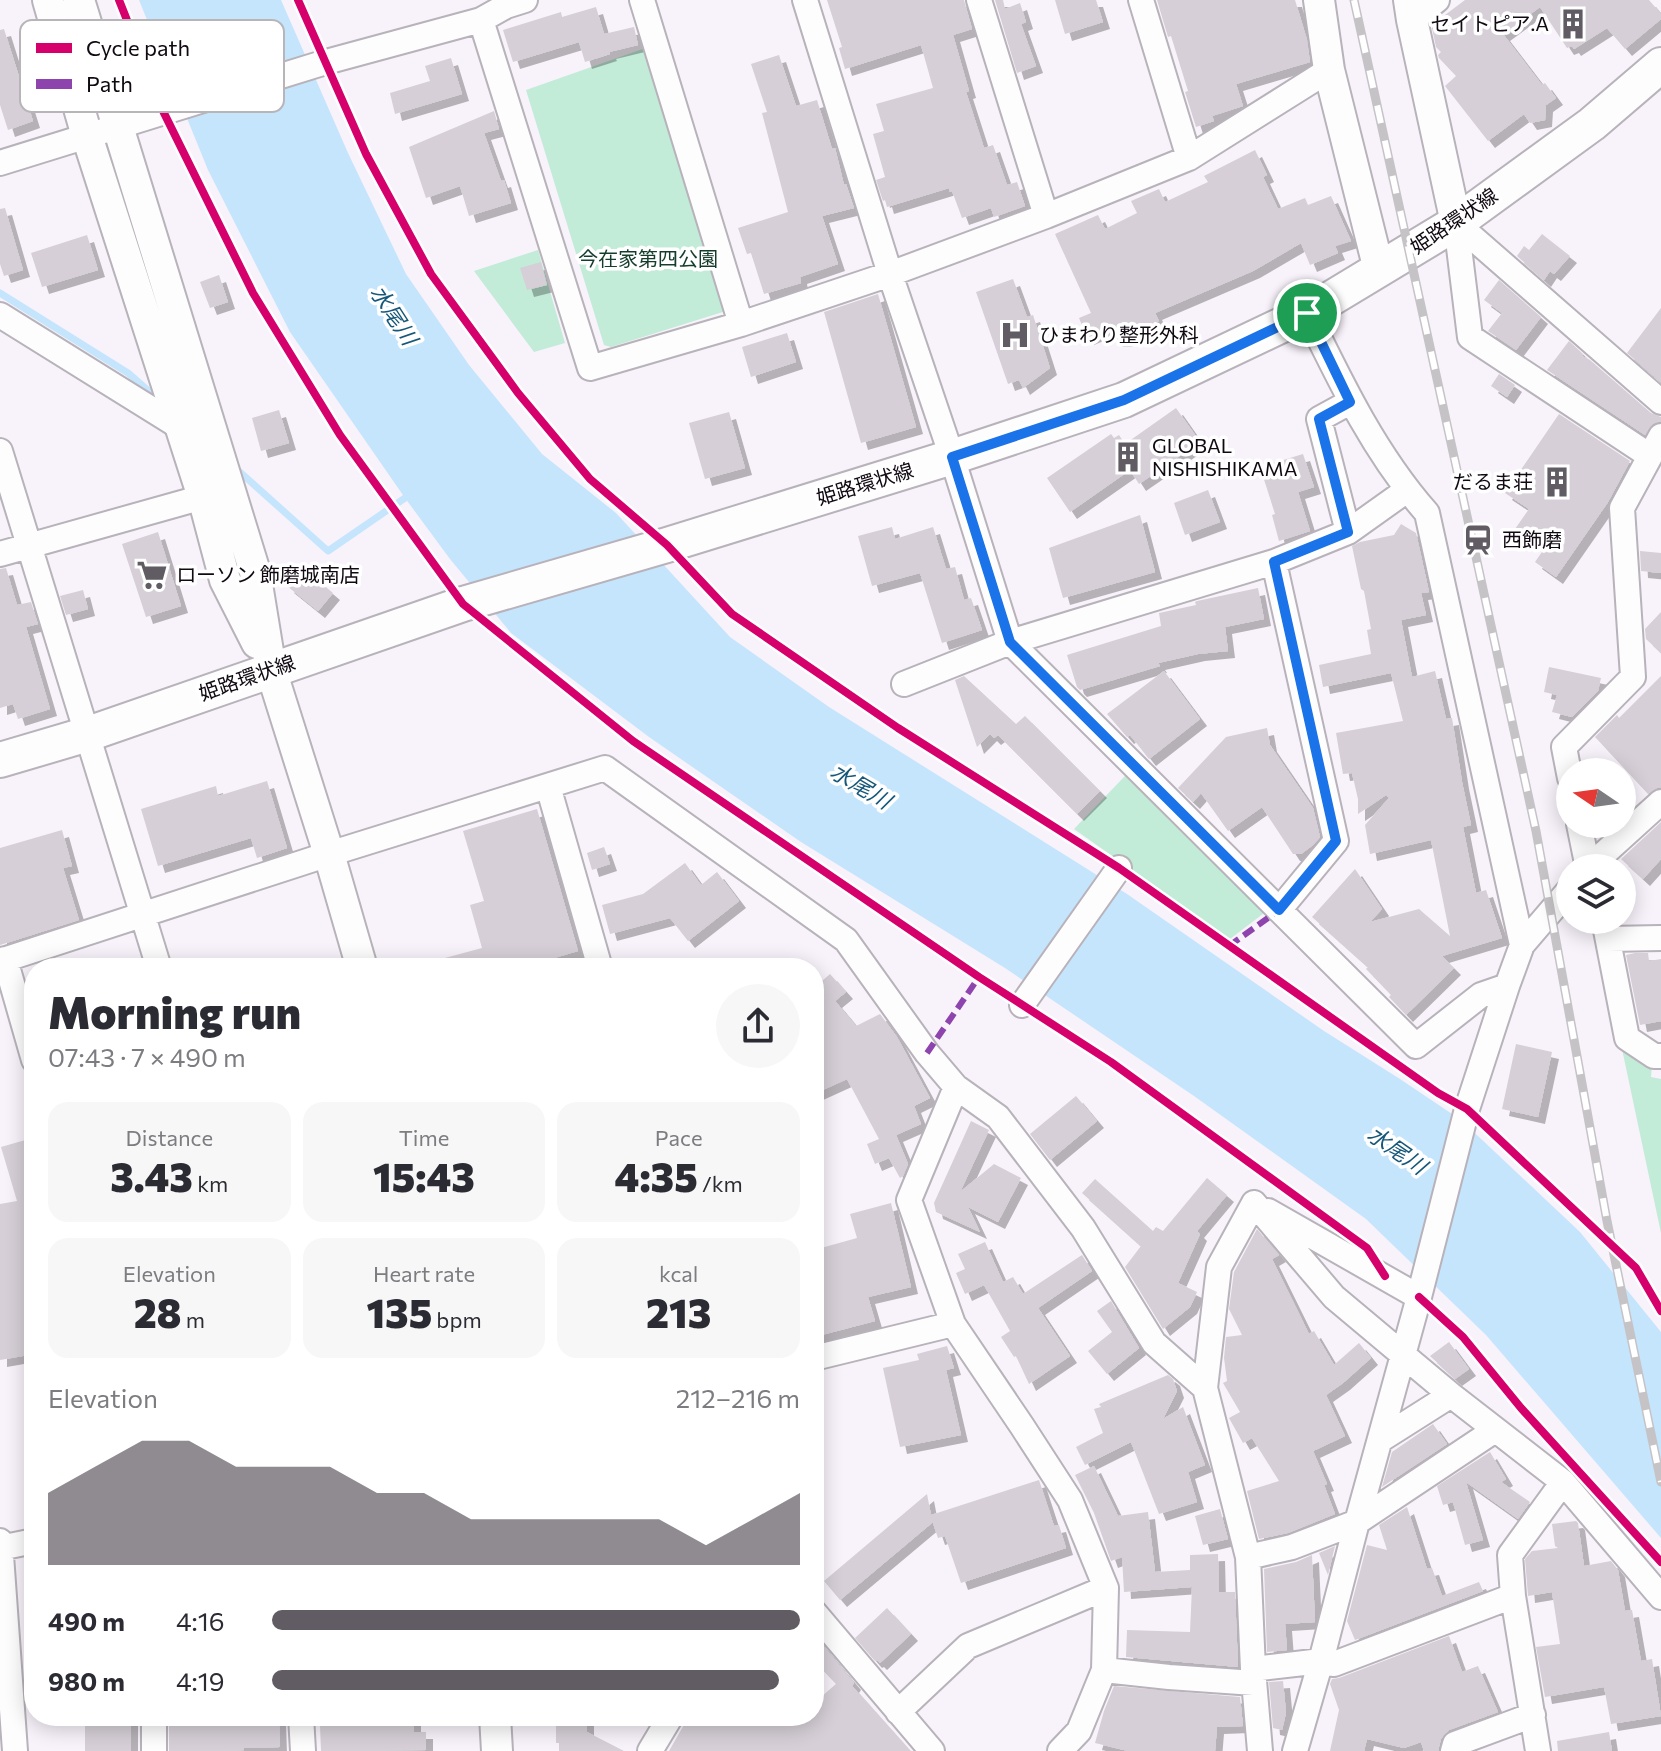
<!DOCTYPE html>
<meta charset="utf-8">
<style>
:root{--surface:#fff;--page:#f7f7f7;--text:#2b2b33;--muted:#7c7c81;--accent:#615b63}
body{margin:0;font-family:Commissioner,"Noto Sans JP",sans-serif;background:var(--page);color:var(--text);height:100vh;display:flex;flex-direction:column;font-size:30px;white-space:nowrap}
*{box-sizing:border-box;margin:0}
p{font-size:26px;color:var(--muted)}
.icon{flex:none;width:44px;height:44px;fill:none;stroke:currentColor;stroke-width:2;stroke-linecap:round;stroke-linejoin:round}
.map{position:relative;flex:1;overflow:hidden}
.side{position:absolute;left:24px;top:958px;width:800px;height:768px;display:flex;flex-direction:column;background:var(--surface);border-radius:32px;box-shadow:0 4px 20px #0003}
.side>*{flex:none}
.needle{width:52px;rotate:283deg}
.controls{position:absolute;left:1556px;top:758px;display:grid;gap:16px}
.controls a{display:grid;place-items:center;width:80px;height:80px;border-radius:50%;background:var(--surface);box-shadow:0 4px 20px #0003;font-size:40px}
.pin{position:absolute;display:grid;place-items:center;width:68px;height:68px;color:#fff;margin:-34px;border:4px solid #fff;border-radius:50%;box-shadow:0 2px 8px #0007}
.round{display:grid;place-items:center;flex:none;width:84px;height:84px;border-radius:42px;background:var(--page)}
.overview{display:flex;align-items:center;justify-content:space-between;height:136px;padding:0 24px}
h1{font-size:44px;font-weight:800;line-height:60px}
.stats{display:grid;grid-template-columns:repeat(3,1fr);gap:12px;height:136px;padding:8px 24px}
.stats div{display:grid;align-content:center;border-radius:20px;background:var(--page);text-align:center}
.stats b{font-size:40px;font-weight:800}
.stats small{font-size:22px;font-weight:400}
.stats p{font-size:22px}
.chart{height:224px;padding:16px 24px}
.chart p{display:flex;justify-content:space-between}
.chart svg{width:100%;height:144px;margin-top:8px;fill:var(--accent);opacity:.7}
ul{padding:0 24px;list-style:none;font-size:26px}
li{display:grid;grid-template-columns:128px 96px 1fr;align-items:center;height:60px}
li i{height:20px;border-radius:10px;background:var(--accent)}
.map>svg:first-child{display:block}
.green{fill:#c2ebd8}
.water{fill:#c5e5fd}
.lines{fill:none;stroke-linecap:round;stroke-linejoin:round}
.stream{stroke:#c5e5fd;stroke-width:7}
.building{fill:#d6cfd7;filter:url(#shadow)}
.minor-casing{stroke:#b8b2ba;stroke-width:28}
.tertiary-casing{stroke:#b8b2ba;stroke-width:34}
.secondary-casing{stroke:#b8b2ba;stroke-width:38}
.minor{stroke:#fefdfe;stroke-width:24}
.tertiary{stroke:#fefdfe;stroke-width:30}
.secondary{stroke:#fefdfe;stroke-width:34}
.rail-casing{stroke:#c6c3c6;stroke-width:9}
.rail{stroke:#fff;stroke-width:6;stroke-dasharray:18;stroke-linecap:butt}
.quiet{stroke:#8e44ad;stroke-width:6;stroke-dasharray:12 6;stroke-linecap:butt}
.cycleway-casing{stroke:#fff;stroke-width:13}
.cycleway{stroke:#d6006c;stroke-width:8}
.route-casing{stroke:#fff;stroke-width:16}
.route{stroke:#1a73e8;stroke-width:10}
.labels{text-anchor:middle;stroke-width:7;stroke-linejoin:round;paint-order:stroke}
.poi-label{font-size:20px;fill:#100911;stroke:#fff;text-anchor:start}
.street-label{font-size:20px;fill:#100911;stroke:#fff}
.park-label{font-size:20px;fill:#153d2b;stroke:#fff}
.water-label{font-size:22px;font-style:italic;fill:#165879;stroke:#fff}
.key{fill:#fff;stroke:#b7b5b8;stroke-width:2}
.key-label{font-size:22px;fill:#100911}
</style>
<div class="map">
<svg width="1661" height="1751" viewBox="0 0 1661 1751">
<defs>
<filter id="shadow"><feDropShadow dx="7" dy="7" stdDeviation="0" flood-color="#0004"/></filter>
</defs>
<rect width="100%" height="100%" fill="#f8f2fa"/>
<path class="green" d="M651 46 726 311 611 347 604 345 526 90Z
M538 250 565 343 534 352 474 271Z
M1125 776 1268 910 1230 939 1074 829Z
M1622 1049 1645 1063 1652 1064 1651 1077 1661 1079V1233Z"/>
<path class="water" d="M139 0H281L348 153 406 274 469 365 542 454 616 513 730 637 829 707 1127 894 1324 1031 1400 1079 1461 1120 1580 1232 1661 1332V1538L1486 1335 1366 1219 1194 1096 1005 968 801 842 649 737 511 633 450 559 405 498 290 332 208 170Z"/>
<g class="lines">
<path class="stream" d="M0 293 128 373 160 401
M232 465 328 551 405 498 412 492"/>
</g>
<path class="building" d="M827 0H964L972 29 953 35 969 91 966 92 984 148 993 145 1007 185 1017 182 1025 206 994 217 991 208 962 218 952 191 950 192 949 188 887 207 885 200 883 201 876 180 885 177 873 134 884 131 876 104 933 88 921 45 845 69 839 48 842 47Z
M995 0H1003L1005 9 1020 3 1026 22 1021 24 1036 66 1017 73Z
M1055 0H1096L1103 22 1065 34Z
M1157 0H1295L1307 40 1310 62 1236 84 1243 106 1212 116 1214 121 1196 127 1185 92 1188 91 1171 36 1168 37Z
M1465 0H1649L1661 14V19L1625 49 1607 28 1574 49 1572 46 1567 48 1540 7 1503 34 1542 85 1545 83 1556 98 1546 105 1545 120 1530 123 1524 114 1488 141 1445 86 1456 76 1439 58 1438 55 1441 52 1436 47 1432 28 1446 16 1445 15Z
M596 7 604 34 634 27 638 45 609 52 610 54 585 62 579 42 513 62 503 30 561 12 562 17Z
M4 29 33 121 8 130 0 105V30Z
M779 55 796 106 817 100 832 149 835 148 844 185 846 184 854 208 822 216 838 264 800 277 801 283 764 294 751 253 747 254 738 228 788 212 762 113 767 112 751 64Z
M451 58 462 94 395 114 390 93 430 81 425 66Z
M494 111 499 129 484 133 501 181 504 180 511 203 469 216 460 186 426 198 409 147Z
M1255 150 1267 175 1263 177 1278 209 1305 198 1308 205 1331 196 1351 241 1335 246 1338 253 1310 265 1301 243 1253 271 1155 313 1159 321 1155 322 1157 327 1124 340H1116L1111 328 1087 338 1079 318 1091 313 1055 234 1098 215 1105 229 1137 213 1131 201 1159 189 1165 202 1208 182 1204 176Z
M5 208 23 270 4 276 0 264V209Z
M1542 234 1570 256 1554 274 1550 271 1544 280 1517 256 1524 246 1529 250Z
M87 235 98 270 42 287 31 253Z
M541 262 547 285 527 290 520 268Z
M219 275 228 302 210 308 200 282Z
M1013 279 1027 317 1033 315 1050 368 1023 388 1019 380 1008 384 976 292Z
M1499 280 1541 317 1516 350 1488 331 1502 313 1484 300Z
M878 294 916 427 861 443 824 312Z
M1661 308V382L1627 353Z
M787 333 796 362 751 377 742 347Z
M1569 341 1583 354 1582 356 1590 360 1651 413 1661 417V421L1653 424 1645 435 1547 370Z
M1499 374 1515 385 1507 397 1491 386Z
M1176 408 1200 442 1139 484 1130 470 1070 512 1047 478 1111 434 1114 438 1119 435 1125 444Z
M279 410 289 443 261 451 252 418Z
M729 412 745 468 705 479 689 423Z
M1559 414 1630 461 1608 502 1556 577 1535 562 1544 549 1515 529 1529 509 1505 493Z
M1303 454 1314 487 1298 492 1310 531 1279 541 1272 515 1275 514 1260 467Z
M1208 490 1220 522 1185 535 1174 503Z
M1140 515 1155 572 1063 598 1049 548Z
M1401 524 1416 533 1429 592 1421 593 1426 615 1401 620 1412 677 1435 671 1446 719 1452 718 1462 782 1471 825 1463 827 1476 893 1486 890 1502 938 1442 956 1454 968 1406 1015 1389 997 1391 995 1366 969 1368 967 1312 917 1355 869 1382 909 1370 922 1419 909 1450 936 1431 840 1370 854 1365 825 1389 798 1386 795 1358 814V799L1352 773 1343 774 1336 733 1403 721 1391 673 1323 687 1319 665 1371 654 1367 630 1371 629 1364 591 1361 589 1352 546 1360 542 1394 535Z
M892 527 895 539 933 527 946 569 955 567 964 600 971 598 982 630 942 643 920 573 872 586 858 536Z
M158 532 181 606 146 617 122 544Z
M1640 551 1661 553V573L1641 571Z
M302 567 333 593 318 611 287 586Z
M6 568 17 605 31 602 38 624 26 627 50 709 18 719 13 704 0 708V569Z
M1258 588 1264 619 1225 627 1228 651 1198 654 1158 663 1160 666 1080 690 1077 687 1067 655 1161 626 1159 613 1196 605 1195 602 1197 601Z
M83 590 88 609 66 615 60 596Z
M1661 612V653L1646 639 1645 629Z
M1549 667 1601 678 1598 691 1572 717 1552 712 1557 695 1544 692Z
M1164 671 1200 719 1149 759 1130 735 1127 737 1107 714Z
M964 676 1016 724 1025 716 1100 791 1077 814 998 735 994 738 990 734 977 747 955 680Z
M1661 676V787L1657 788 1648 794 1595 737 1617 715 1619 718Z
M1267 728 1270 745 1313 808 1320 837 1313 845 1301 854H1293L1262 807 1228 831 1201 793 1193 802 1178 788 1226 737Z
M267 781 287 848 257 858 251 838 158 866 141 809 216 786 218 796Z
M537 809 578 951 520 968H430V962L482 948 470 905 484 901 463 831Z
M1661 822V859L1643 879 1621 859Z
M62 830 72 866 63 868 79 920 0 945V848Z
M604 847 610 864 592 870 587 853Z
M685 863 701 885 717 872 739 901 688 941 670 918 610 934 602 905 643 894Z
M1635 953H1648L1649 961 1661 959V1021L1640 1025 1626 955Z
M830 974 846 992 835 1001 856 1026 880 1014 897 1037 930 1098 914 1106 921 1124 896 1135 908 1164 903 1176 900 1178 889 1158 875 1164 867 1144 879 1139 847 1079 814 1094V988Z
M1516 1044 1552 1052 1538 1117 1502 1109Z
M1076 1096 1097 1121 1050 1160 1030 1134Z
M971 1121 989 1130 960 1192 994 1164 1021 1178 998 1222 968 1207 980 1232 936 1212 934 1203Z
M29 1139 34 1157V1354L0 1360V1204L17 1201 1 1147Z
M1207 1178 1227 1195 1197 1231 1200 1234 1178 1283 1197 1292 1190 1307 1163 1329 1125 1267 1141 1246 1082 1193 1095 1179 1153 1231 1156 1227 1163 1231Z
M891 1203 911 1287 868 1297 875 1321 814 1337V1250L857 1238 850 1214Z
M1257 1229 1279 1255 1272 1259 1309 1334 1314 1331 1334 1365 1359 1343 1371 1358 1343 1383 1326 1395 1345 1436 1313 1451 1327 1484 1324 1485 1335 1514 1288 1533 1259 1539 1247 1491 1279 1481 1252 1438 1243 1443 1229 1418 1240 1412 1223 1383 1227 1381 1224 1358 1226 1337 1242 1335 1229 1309 1234 1272Z
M985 1242 1003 1282 1013 1277 1023 1294 1082 1255 1092 1271 1038 1308 1070 1356 1029 1384 1016 1356 1014 1357 1001 1337 1010 1331 984 1285 965 1294 956 1273 965 1269 958 1254Z
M1111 1301 1139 1348 1107 1374 1088 1351 1112 1332 1097 1311Z
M1449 1342 1469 1369 1455 1379 1430 1356Z
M947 1346 954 1368 946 1370 961 1435 900 1447 883 1368 919 1360 917 1354Z
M1168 1375 1173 1379 1177 1391 1163 1419 1183 1407 1205 1465 1188 1472 1197 1502 1159 1514 1131 1442 1085 1465 1076 1447 1103 1433 1094 1409 1101 1407 1099 1404Z
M1433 1424 1447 1444 1382 1487 1392 1452Z
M1490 1452 1506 1479 1501 1482 1530 1502 1518 1519 1466 1482 1483 1540 1465 1545 1453 1502 1443 1505 1437 1486Z
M1094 1466 1118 1516 1148 1512 1155 1572 1190 1570V1555L1218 1554 1219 1592H1235L1238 1667 1126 1657 1127 1630 1190 1632 1192 1587 1124 1592 1122 1557 1111 1561 1094 1513 1075 1475Z
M1039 1480 1054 1526 1059 1525 1066 1548 961 1583 945 1536 938 1538 932 1520 933 1522 840 1600 824 1581 927 1494 931 1515Z
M1407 1507 1427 1569 1432 1568 1442 1596 1479 1582 1483 1591 1355 1640 1347 1621 1367 1545 1387 1550 1379 1525Z
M1220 1509 1228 1539 1203 1545 1195 1516Z
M1576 1521 1578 1523 1584 1566 1611 1561 1618 1570 1625 1611 1632 1610 1641 1661 1652 1659 1661 1716 1611 1724 1604 1687 1545 1697 1536 1647 1560 1644 1552 1592 1528 1596 1525 1559 1532 1551 1558 1548 1555 1546 1552 1524Z
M1335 1546 1328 1575 1319 1553Z
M1312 1555 1315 1622 1285 1624 1287 1650 1267 1652 1264 1569 1296 1562Z
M887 1608 911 1634 880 1663 877 1660 875 1661 855 1638Z
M814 1635 854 1683 852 1686 910 1751H669L689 1716H814V1703L836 1684 814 1661Z
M1449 1636 1462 1672 1478 1666 1498 1712 1449 1730 1441 1739 1438 1751H1424L1421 1742 1404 1748 1367 1739 1364 1751H1330L1339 1710 1330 1684 1332 1679 1339 1678Z
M1283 1681 1286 1713 1282 1730 1273 1728 1269 1682Z
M1114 1686 1240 1697 1243 1726 1217 1727 1215 1751H1128L1095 1743 1104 1711Z
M85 1716H131V1751H85Z
M250 1716H279L280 1747 244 1748V1750L229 1751H169V1724L185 1720Z
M386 1716H414V1732H426V1750L321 1751 320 1725 386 1722Z
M587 1717V1732L624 1751H559V1743H556V1718Z
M1609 1732 1612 1751H1558L1557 1741Z"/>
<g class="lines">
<g class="minor-casing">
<path id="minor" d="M642 0 741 324
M805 0 890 274 952 457 1010 642 1416 1046 1481 995 1507 986
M979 0 1046 216
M1141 0 1189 158
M481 20 590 368 741 324 890 274 1046 216 1189 158 1329 70
M1412 20 1437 0
M0 163 326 62 481 20 506 6 525 0
M1456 223 1470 337 1650 456
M1456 223 1661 402
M0 315 180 427
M0 451 159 968
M1348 532 1319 419 1350 402
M0 554 203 497
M1274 562 1336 841 1279 910
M904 684 1010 642 1274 562 1348 532 1407 490
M1570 778 1564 747 1633 677 1622 508 1661 436
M548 786 600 968
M1579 824 1588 868
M1588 868 1661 802
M1604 920 1627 1038 1654 1056H1661
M1608 939 1661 938
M1522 945 1570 889
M5 959 34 1060
M0 961 329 854 605 768 846 940 927 1053 956 1087 998 1117 1083 1228 1154 1343 1205 1388
M1022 1005 1119 868
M956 1087 909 1200 953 1324 1022 1426 1070 1500 1106 1588 1104 1670 1079 1731 1060 1751
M1254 1203 1334 1297 1451 1395 1563 1482 1661 1597
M1254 1203 1219 1267 1205 1388 1248 1557 1253 1669 1260 1751
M1268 1211 1419 1297
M814 1358 953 1324
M1380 1440 1451 1395
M0 1541 15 1751
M0 1548 34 1541
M1248 1557 1292 1547 1357 1522 1495 1430
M814 1612 932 1751
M1253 1669 1321 1661 1334 1664 1513 1596
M1104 1670 1169 1677 1254 1683
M898 1712 968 1646 1106 1588
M154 1716V1751
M301 1716 303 1751
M650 1751 671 1716
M1295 1751 1321 1661 1357 1522 1419 1297 1467 1109 1507 986 1522 945 1427 513C1375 454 1341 383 1307 313
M1453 1751 1455 1744 1533 1715
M1538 1751 1513 1596 1510 1555 1563 1482"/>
</g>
<g class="tertiary-casing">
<path id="tertiary" d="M48 0 87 136 203 497 225 580 257 643
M79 0 255 572 271 670 329 854 362 968
M1319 0 1329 70 1379 270
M1409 0 1412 20 1456 223
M495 1716 497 1751"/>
</g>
<g class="secondary-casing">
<path id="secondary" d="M0 760 88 734 463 604 667 545 952 457 1124 400 1307 313 1456 223 1592 124 1661 65"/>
</g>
<use href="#minor" class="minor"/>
<use href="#tertiary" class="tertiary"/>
<use href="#secondary" class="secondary"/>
<g class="rail-casing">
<path id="rail" d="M1354 0 1536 831 1607 1221 1661 1482"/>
</g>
<use href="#rail" class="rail"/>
<path class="quiet" d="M1229 946 1279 910
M927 1053 979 977"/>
<g class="cycleway-casing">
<path id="cycleway" d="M119 0 163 111 253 293 340 435 463 604 633 741 979 977 1111 1062 1367 1248 1385 1276
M298 0 366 154 431 274 518 393 590 479 667 545 732 614 898 728 1119 868 1438 1093 1467 1109 1636 1268 1661 1311
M1419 1297 1463 1337 1521 1408 1661 1562"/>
</g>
<use href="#cycleway" class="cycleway"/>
</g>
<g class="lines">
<g class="route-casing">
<path id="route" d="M1307 313 1350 402 1319 419 1348 532 1274 562 1336 841 1279 910 1010 642 952 457 1124 400Z"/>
</g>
<use href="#route" class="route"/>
</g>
<defs>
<g id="building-bare" transform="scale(2.4)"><path d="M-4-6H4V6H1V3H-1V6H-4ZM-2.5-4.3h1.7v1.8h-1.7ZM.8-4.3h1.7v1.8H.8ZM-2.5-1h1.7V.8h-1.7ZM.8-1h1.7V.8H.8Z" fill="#615b63" stroke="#fff" stroke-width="2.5" paint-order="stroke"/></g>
<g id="hospital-bare" transform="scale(2.4)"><path d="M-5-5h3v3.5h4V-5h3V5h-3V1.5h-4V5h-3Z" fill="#615b63" stroke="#fff" stroke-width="2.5" paint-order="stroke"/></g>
<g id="station-bare" transform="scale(2.4)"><path d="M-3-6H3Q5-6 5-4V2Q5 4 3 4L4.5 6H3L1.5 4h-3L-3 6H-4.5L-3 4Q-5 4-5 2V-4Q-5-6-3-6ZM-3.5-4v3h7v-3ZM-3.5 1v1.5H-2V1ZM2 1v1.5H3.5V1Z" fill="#615b63" stroke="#fff" stroke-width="2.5" paint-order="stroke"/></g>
<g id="supermarket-bare" transform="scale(2.4)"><path d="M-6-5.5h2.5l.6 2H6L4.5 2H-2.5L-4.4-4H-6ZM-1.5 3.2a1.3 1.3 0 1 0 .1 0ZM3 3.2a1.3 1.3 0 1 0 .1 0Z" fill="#615b63" stroke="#fff" stroke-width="2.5" paint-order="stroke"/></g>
</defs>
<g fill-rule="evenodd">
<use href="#building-bare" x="1573" y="24"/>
<use href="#hospital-bare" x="1015" y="335"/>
<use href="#building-bare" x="1128" y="457"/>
<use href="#building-bare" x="1557" y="482"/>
<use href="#station-bare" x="1478" y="540"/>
<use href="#supermarket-bare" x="152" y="575"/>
</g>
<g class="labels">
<g class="poi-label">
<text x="1549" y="31" text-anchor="end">セイトピア.A</text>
<text x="1039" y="342">ひまわり整形外科</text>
<text x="1152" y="453">GLOBAL<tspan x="1152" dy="23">NISHISHIKAMA</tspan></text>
<text x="1533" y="489" text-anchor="end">だるま荘</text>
<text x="1502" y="547">西飾磨</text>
<text x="176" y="582">ローソン 飾磨城南店</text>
</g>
<g class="street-label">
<text transform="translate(1454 221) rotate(-34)" y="7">姫路環状線</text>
<text transform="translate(865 484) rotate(-17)" y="7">姫路環状線</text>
<text transform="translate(247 678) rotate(-19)" y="7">姫路環状線</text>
</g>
<g class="park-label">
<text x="648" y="266">今在家第四公園</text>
</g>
<g class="water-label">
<text transform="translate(394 315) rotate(57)" y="8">水尾川</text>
<text transform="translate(861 786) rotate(31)" y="8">水尾川</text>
<text transform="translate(1397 1150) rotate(35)" y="8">水尾川</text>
</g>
</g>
<rect x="20" y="20" width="264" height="92" rx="12" class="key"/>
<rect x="36" y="43" width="36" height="10" fill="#d6006c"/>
<rect x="36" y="79" width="36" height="10" fill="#8e44ad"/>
<g class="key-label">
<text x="86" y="56">Cycle path</text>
<text x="86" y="92">Path</text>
</g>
</svg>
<div class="controls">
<a><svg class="needle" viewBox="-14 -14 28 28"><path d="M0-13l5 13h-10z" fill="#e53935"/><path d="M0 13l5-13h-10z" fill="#7c7c81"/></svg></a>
<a><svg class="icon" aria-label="layers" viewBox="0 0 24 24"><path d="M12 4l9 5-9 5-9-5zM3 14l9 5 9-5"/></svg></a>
</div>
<div class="pin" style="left:1307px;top:313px;background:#1e9e55"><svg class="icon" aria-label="arrive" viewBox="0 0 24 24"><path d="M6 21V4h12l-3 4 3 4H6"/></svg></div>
<section class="side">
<div class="overview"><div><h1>Morning run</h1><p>07:43 · 7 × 490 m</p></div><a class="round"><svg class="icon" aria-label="share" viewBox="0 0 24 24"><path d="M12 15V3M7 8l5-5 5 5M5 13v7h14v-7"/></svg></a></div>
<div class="stats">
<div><p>Distance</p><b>3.43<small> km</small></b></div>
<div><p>Time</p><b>15:43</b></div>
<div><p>Pace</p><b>4:35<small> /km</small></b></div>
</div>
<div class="stats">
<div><p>Elevation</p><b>28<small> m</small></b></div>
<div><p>Heart rate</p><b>135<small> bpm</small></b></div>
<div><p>kcal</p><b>213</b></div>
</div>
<div class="chart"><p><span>Elevation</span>212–216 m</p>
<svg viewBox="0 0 160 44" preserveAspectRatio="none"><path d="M0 44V22L10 14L20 6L30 6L40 14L50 14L60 14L70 22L80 22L90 30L100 30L110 30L120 30L130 30L140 38L150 30L160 22V44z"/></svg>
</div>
<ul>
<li><b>490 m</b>4:16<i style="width:100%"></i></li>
<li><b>980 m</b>4:19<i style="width:96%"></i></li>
</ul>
</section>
</div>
